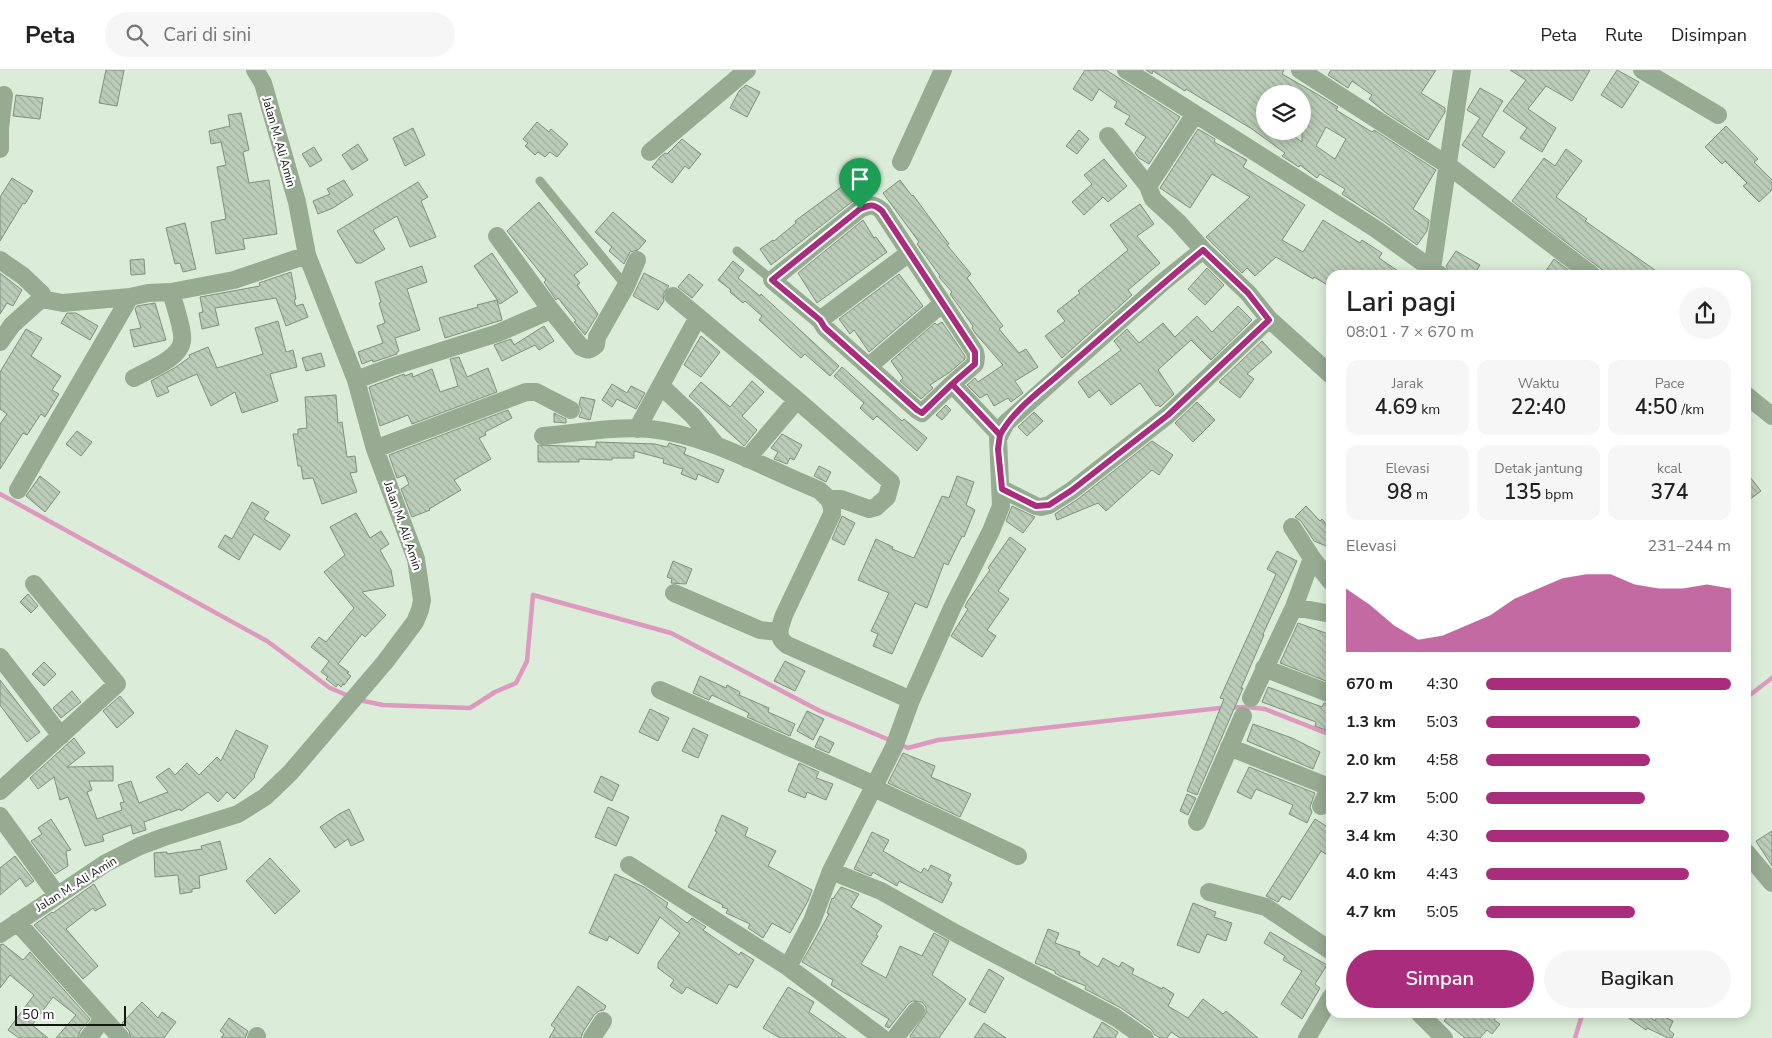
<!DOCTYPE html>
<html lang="id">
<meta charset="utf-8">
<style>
:root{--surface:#fff;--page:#f6f6f6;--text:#222;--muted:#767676;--line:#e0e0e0;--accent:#aa2c7d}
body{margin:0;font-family:"Nunito Sans",sans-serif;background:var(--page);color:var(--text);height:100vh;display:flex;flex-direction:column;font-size:19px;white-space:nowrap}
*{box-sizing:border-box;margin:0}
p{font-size:16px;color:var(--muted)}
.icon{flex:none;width:28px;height:28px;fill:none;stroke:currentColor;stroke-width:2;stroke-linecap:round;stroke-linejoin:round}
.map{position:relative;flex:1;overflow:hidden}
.drawer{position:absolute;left:1326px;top:200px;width:425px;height:748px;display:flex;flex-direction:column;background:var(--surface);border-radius:15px;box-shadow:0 2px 12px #0003}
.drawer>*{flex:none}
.fabs{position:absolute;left:1256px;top:15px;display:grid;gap:10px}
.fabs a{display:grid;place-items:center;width:55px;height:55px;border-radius:50%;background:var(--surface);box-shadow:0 2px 12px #0003;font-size:25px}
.scale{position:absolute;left:15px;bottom:12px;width:111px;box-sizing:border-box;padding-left:5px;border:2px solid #121811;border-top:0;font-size:14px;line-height:18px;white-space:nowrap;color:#121811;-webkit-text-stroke:4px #fff;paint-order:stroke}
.pin{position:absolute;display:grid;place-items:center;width:42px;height:42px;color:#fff;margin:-51px -21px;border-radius:50% 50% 50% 0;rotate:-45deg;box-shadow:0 0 5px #0007}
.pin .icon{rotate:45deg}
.round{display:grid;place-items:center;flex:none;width:52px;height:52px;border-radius:26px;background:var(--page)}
.summary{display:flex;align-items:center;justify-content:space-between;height:85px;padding:0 20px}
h1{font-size:28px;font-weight:600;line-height:38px}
.metrics{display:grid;grid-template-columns:repeat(3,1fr);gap:8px;height:85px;padding:5px 20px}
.metrics div{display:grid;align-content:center;border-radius:12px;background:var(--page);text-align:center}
.metrics b{font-size:21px;font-weight:600}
.metrics small{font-size:14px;font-weight:400}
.metrics p{font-size:14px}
.chart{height:140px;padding:10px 20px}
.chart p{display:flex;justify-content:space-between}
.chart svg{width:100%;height:90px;margin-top:5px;fill:var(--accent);opacity:.7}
.button{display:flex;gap:10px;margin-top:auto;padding:10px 20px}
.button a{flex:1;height:58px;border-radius:30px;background:var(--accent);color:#fff;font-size:20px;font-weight:600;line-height:58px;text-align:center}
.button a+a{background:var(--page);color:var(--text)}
ul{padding:0 20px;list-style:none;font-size:16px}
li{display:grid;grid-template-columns:80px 60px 1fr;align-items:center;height:38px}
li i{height:12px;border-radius:6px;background:var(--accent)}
header{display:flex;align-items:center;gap:30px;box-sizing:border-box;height:70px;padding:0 25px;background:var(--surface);border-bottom:1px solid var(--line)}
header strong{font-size:24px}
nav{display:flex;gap:28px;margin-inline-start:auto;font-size:18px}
.search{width:350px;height:45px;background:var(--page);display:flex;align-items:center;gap:12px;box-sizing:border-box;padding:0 18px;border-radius:28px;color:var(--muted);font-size:19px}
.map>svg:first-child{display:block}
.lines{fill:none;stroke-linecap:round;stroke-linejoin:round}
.stream{stroke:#de99be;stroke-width:4.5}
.building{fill:url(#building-back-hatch);stroke:#7f907d;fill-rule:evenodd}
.service{stroke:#96ab92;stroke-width:9}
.minor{stroke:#96ab92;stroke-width:18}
.route-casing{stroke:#fff;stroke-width:10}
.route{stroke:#aa2c7d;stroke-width:6}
.labels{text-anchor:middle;stroke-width:4.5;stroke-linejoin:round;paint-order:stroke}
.street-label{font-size:12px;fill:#121811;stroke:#fff}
</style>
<header>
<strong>Peta</strong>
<div class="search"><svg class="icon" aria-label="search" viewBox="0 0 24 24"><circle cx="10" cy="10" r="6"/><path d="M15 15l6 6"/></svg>Cari di sini</div>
<nav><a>Peta</a><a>Rute</a><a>Disimpan</a></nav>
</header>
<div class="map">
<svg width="1772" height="968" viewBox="0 0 1772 968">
<defs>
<pattern id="building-back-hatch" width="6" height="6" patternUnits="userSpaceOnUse" patternTransform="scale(1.25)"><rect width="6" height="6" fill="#bbcdb8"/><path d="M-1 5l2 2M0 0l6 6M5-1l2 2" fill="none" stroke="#a0af9d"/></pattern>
</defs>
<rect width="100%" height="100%" fill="#dbedd8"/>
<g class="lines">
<path class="stream" d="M0 424 267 571 330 618 349 626
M1746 628 1772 608
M359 630 383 635 470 638 495 622 516 613 527 591 533 525 671 563 820 641 892 671
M899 674 908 678 938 670 1220 638 1247 637 1265 639 1331 665
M1575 968 1583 942"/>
</g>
<path class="building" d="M106 0H124L117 36 99 33Z
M1085 0H1106L1180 47 1149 94 1139 88 1135 83 1146 67 1125 54 1130 46 1114 37 1117 32 1099 19 1092 31 1073 19Z
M1146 0H1284L1282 4 1317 24 1338 37 1336 40 1372 62 1374 60 1436 100 1413 139 1429 150 1427 161 1417 175 1382 150 1342 124 1345 119 1320 104 1317 108 1300 95 1299 97 1282 86 1285 83 1252 59 1186 19 1185 21 1153 1 1152 4ZM1265 24H1302V72L1287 61H1265ZM1326 57 1346 69 1335 89 1316 76Z
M1331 0H1436L1421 23 1445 38V42L1428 70 1386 43 1369 29 1372 25 1352 11 1348 18 1328 5Z
M1510 0H1590L1572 31 1546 16 1528 39 1556 58 1542 82 1520 68 1527 58 1503 41 1526 10Z
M1617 0 1639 12 1622 38 1601 25Z
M746 15 760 22 747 47 730 38 739 21Z
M1480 18 1503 31 1482 66 1505 82 1494 98 1462 75 1480 48 1467 40Z
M16 25 43 28 40 49 13 46Z
M241 43 249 80 243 82 249 113 269 110 277 164 243 169 245 179 216 184 211 152 226 149 217 97 226 95 221 72 211 74 209 61 230 56 228 45Z
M537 52 549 62 551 59 568 74 557 87 550 82 545 87 538 82 535 85 525 76 528 73 523 69Z
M1726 56 1758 89 1754 92 1772 110V120L1759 132 1743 116 1747 113 1725 91 1722 94 1705 77Z
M413 58 425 85 405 96 393 68Z
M1198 59 1215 69 1214 72 1247 90 1243 97 1305 135 1282 170 1303 182 1323 150 1360 173 1362 170 1382 183 1379 188 1404 205H1331V217L1314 207 1313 209 1276 187 1255 206 1247 198 1242 203 1206 167 1250 127 1212 104 1190 138 1160 118Z
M1079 60 1089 69 1077 84 1066 76Z
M682 69 701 84 689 99 685 96 672 113 652 97 660 87 665 83 667 84Z
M358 74 368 90 352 100 342 85Z
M314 77 322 90 310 97 302 84Z
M1566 79 1582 91 1556 127 1587 149 1585 151 1662 205H1609L1512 131 1544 88 1555 96Z
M1104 89 1127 116 1108 132 1103 127 1084 145 1072 132 1092 114 1084 105Z
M12 108 33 121 25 134 23 133 0 171V127Z
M344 110 353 125 333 138 318 144 313 131 330 124 327 119Z
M900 110 912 126 913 125 949 174 947 175 971 204 967 208 1003 256 999 259 1019 283 1026 279 1038 297 1015 311 1023 323 1011 332 1008 328 994 336 987 324 980 328 967 315 975 308 978 312 1003 295 975 263 972 258 973 256 950 224 952 222 939 207 940 206 917 174 919 172 883 123Z
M418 112 428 127 421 131 436 167 410 177 397 146 373 160 385 179 361 193H356L337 161Z
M848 112 859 128 853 131 771 195 760 179 773 170 774 171 796 153 795 151Z
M539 132 588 194 574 205 580 213 577 215 598 244 585 265 574 252 576 251 558 228 556 230 544 212 546 210 507 161Z
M1140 134 1154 154 1137 166 1160 193 1128 220 1132 225 1062 288 1045 266 1065 251 1057 241 1080 223 1078 221 1128 180 1110 155Z
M613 142 646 171 638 180 630 182 624 194 609 181 612 177 595 162Z
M863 150 874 168 876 167 887 182 817 233 798 203Z
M185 153 196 199 183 202 180 193 175 194 166 158Z
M1456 181 1480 195 1474 205 1450 204 1446 196Z
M492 183 518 222 500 234 474 196Z
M144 189 145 204 131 205 130 190Z
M1554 189 1571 202 1569 205H1543Z
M733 191 744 200 738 208 760 226 761 224 839 296 830 306 805 284 801 288 759 250 762 246 745 231 743 233 730 222 731 220 718 210Z
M422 196 427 212 407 219 420 260 395 268 399 281 397 282V284L373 292 372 290 362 294 358 282 383 273 377 256 385 253 379 233 381 232 375 212Z
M1207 198 1224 215 1205 235 1188 219Z
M291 202 296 229 294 230 296 236 303 234 308 247 286 256 276 228 215 238 219 255 202 259 199 243 203 242 200 227 260 216 259 213Z
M0 203 22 220 13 236 7 233 0 244Z
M644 203 669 216 663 224 664 231 658 240 633 226Z
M689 204 703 215 692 228 678 217Z
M899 204 923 236 869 282 854 260 850 264 839 249Z
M497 230 502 250 445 268 439 248 478 237 477 235Z
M155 233 166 270 134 277 130 260 141 258 135 239 137 236Z
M1238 236 1252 250 1211 290 1191 270 1160 298 1158 300 1174 324 1160 337 1158 335 1156 336 1140 313 1111 335 1099 320 1089 328 1078 312 1121 280 1114 271 1127 259 1139 273 1163 253 1175 267 1197 246 1212 262Z
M67 243H76L98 256 90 270 61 253Z
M278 251 286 282 293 280 297 297 270 304 278 331 242 343 235 322 211 336 197 304 167 317 169 322 157 327 151 311 176 297 190 287 189 285 208 277 217 298 263 284 255 258Z
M942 252 965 286V289L950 302 930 315 933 318 921 329 900 311 903 308 891 291 935 253 937 255Z
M544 256 554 271 539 280 535 275 502 291 494 275 511 269 514 275Z
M26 259 42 268 31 286 61 306 52 320 59 324 45 347 41 344 27 365 23 363 0 399V354L7 344 0 339V302Z
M701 266 720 282 701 307 684 295Z
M1262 271 1272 282 1247 304 1254 309 1240 328 1219 312Z
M321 283 325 296 306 301 302 288Z
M459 287 467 307 488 298 497 322 412 354 408 345 380 356 369 317 404 304 405 306 412 303 413 307 432 299 440 322 458 316 450 289Z
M842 297 902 351 904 349 927 368 917 381 877 346 873 350 860 338 864 333 834 306Z
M752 311 764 322 742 346 757 360 744 376 689 326 701 312 730 337Z
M612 314 627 323 631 316 645 323 636 339 617 329 612 337 602 330Z
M336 325 338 353 342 352 347 387 355 386 357 402 350 403 357 422 322 434 313 408 303 409 301 396H298L293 364H298V359L307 358 305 327Z
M581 327 595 330 590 350 579 347 582 340 579 334Z
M1197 332 1215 350 1193 372 1175 353Z
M946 335 951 340 942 350 936 345Z
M508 340 512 348 485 362 486 365 479 368 491 389 454 410 461 420 429 439 430 440 412 447 401 419 409 414 405 405 397 408 389 385Z
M1034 342 1043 351 1027 366 1018 357Z
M554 343 566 349V353L554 352Z
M77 361 92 372 81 386 66 374Z
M782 364 802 375 794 390 790 388 787 394 774 389 778 382 771 378Z
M1152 371 1173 385 1159 405 1152 400 1106 441 1098 433 1057 450 1055 444 1078 429Z
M596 372 655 374 667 377 669 373 686 378 684 384 724 400 718 413 698 404 696 410 681 404 683 399 663 393 664 389 634 381V388H612V390L579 389V392H538V375L596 377Z
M819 396 831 402 826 412 814 406Z
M1746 402 1761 421 1746 432Z
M40 406 60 422 45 442 26 426Z
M957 406 974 412 966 435 975 440 964 467 962 466 948 495 944 493 927 538 915 533 892 584 873 576 878 564 871 561 889 523 858 510 876 469 893 477 892 479 914 488 942 426 949 428Z
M252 432 269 442 264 449 290 465 280 480 254 464 239 490 218 477 225 465 232 469Z
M1012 436 1035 447 1023 463 1006 451Z
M1306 436 1320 451 1322 449 1331 460V478L1314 471 1301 451 1295 447Z
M356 443 370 468 381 461 389 474 380 480 391 500 394 516 362 522 386 545 365 567 362 564 338 594 349 602 347 603 351 606 344 615 343 614 341 617 338 614 336 617 326 609 328 607 321 602 329 591 311 577 319 567 326 572 354 538 324 502 345 485 330 457Z
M842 446 855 453 844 475 832 469Z
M1010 467 1026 479 998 521 1009 529 987 560 996 566 982 587 951 566 968 539 965 537 967 532 990 500 988 498Z
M1277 481 1297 491 1263 564 1264 565 1241 618H1243L1197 725 1187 721 1224 629 1220 628 1276 504 1267 499Z
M673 491 692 499 686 514 671 513 672 509 667 507Z
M28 524 38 536 31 543 20 532Z
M1298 553 1331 565V613L1280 593Z
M785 591 805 601 795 621 774 611Z
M44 592 56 604 44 616 32 604Z
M700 606 726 618 727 615 740 622 739 625 769 638 768 642 795 654 790 666 747 647 749 643 712 625 709 630 693 623Z
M0 610 40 662 27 672 0 635Z
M1268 617 1322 637 1324 633 1331 634V662L1315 656 1316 652 1262 632Z
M72 621 81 632 61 648 53 638Z
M120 626 134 643 117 658 103 641Z
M650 639 669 648 658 671 639 662Z
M807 641 824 649 813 670 797 661Z
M1253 654 1292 668 1320 682 1313 699 1247 671Z
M693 658 708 665 698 688 682 681Z
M236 660 268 676 254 706 255 707 234 729 227 722 218 732 208 722 181 741 180 739 144 752 146 760 133 764 131 755 102 765 104 771 85 776 68 727 60 730 54 707 38 719 30 708 74 668 85 683 67 697 113 696V711H89L92 720 87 722 97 749 122 740 120 733 124 732 118 715 131 711 139 733 168 722 156 707 169 698 175 705 187 693 199 705 217 687 221 691Z
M820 666 834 673 829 683 815 677Z
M903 683 935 696 931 707 971 724 960 747 888 713Z
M799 693 819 702 816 708 833 714 826 730 807 722 805 728 788 721Z
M1249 697 1315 723 1310 737 1312 742 1307 753 1289 744 1293 735 1256 719 1251 729 1237 722Z
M601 706 619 715 612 731 594 722Z
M1187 724 1196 728 1188 745 1180 741Z
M608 737 629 747 616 776 595 767Z
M349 739 364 770 351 776 348 769 335 778 320 757 339 744Z
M722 745 748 758 745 766 776 781 768 796 812 820 808 831 790 863 772 853 763 868 748 858 750 854 726 843 728 839 722 837 723 835 688 817 717 762 715 761Z
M51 749 71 780 66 781 68 796 55 804 31 771 42 764 38 758Z
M1315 749 1331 759V787L1321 781 1290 830 1282 826 1278 832 1266 826Z
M1772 761V796L1756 771Z
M872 762 889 770 883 781 921 803 924 798 928 801 931 795 951 805 948 810 952 813 942 833 899 811 897 816 873 802 871 806 854 799Z
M220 771 227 799 199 806 200 818 192 819V822L180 824 178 805 155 807 154 783 167 782V784L202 779 201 776Z
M15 786 34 811 26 817 20 808 0 825V798Z
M270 788 300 821 275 844 246 811Z
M615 804 644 817 668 833 666 837 687 853 692 848 706 857 703 860 739 885 741 882 754 890 737 918 729 914 717 934 687 917 682 924 670 916 674 910 658 898V893L680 863 660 847 638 884 609 866 607 871 589 863Z
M94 814 106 835 95 841 93 838 66 859 98 896 83 909 34 855 52 842 53 843Z
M841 817 859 824 851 837 882 856 876 865 878 866 861 894 886 908 900 876 922 886 934 863 949 871 932 905 966 929 939 968H911L910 966 926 943V937L922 932 912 931 908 934 889 958 885 956 889 949 831 915 833 910 802 892 829 844 827 843 832 828 833 829Z
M1193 833 1216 842 1214 847 1232 853 1226 871 1207 864 1199 883 1177 875Z
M1048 859 1059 863 1055 873 1080 882 1079 885 1098 897 1103 888 1119 897 1122 892 1134 899 1132 904 1162 919 1163 917 1174 924 1168 936 1188 948 1203 929 1223 944 1226 941 1258 968H1180L1171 962 1167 968H1160L1155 965 1151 959 1121 938 1085 919 1086 916 1060 906 1055 903V901L1035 893Z
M1270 862 1327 895 1315 914 1320 918 1302 949 1281 934 1302 901 1283 890 1285 886 1264 873Z
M3 874 23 890 30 882 90 949 80 961 78 968H56L76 945 53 927 32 955 48 968H19L8 960 34 925 10 905 0 918V875Z
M989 899 1004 908 985 943 969 934Z
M578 916 606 936 604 940 599 941 594 945 583 962 581 968H549L555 958 551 955Z
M788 917 814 932 809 942 846 968H780L763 958Z
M142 932 158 948 162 942 176 952 164 968H131L129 961 122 953Z
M1451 942H1499L1494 950 1500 954 1492 964 1487 960 1480 968H1465L1444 951Z
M1620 942H1643L1655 951 1658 944 1673 951 1669 960 1674 964 1672 968H1668L1647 958 1646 960Z
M229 948 248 961 245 968H221L224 964 220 961Z
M1102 952 1118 962 1115 968H1093Z
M984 953 1006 968H974Z"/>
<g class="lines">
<path class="service" d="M540 111 626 216
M737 181 772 210"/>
<path class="minor" d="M1126 0 1376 159 1440 205
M1300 0 1449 96 1592 205
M1642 0 1718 45
M1195 44 1148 116 1153 129 1178 152 1203 180 1248 223 1269 249 1331 305
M1108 66 1148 116
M0 79V58L4 25
M650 82 747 0
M901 92 943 0
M497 166 551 240 581 277C588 281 591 280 596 275L597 267 626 216 637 190
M0 190 23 206 42 224 41 229
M1432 199 1462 0
M673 226 797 330 891 412 887 427 876 437 869 439 841 429H830
M41 229 63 233 130 227 148 223 171 222 234 210 307 185
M820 250 909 183
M0 272 12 255 41 229
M869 296 943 233
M134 308C148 300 180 289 182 271 184 262 174 233 171 222
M356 310 391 297 498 263 551 240
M952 314 922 343 917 340 825 258 820 250 772 210 860 139C870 135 873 133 882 141L975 282 976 287 975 294 952 314 1000 365
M661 316 693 346 717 376
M1746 325 1772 346
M637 359 698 247
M543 366C578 363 615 356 650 359 709 365 764 398 819 420 828 428 833 432 832 444L784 545C780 558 775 566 787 575L911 630
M375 379 526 322H536L571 340
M747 389 797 330
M1002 419 1036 436 1041 437 1049 435 1071 421 1168 345 1269 249
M18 420 130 227
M1292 457 1312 488
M674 523 760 560 779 562
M1294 537 1331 544
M0 587 61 666
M1264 598 1331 624
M660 620 875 715
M1251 628 1294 537 1312 488 1331 512
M1229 677 1329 717
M874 718 1018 786
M0 721 117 614 34 514
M1321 736 1331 714
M0 746 57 825
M1197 752 1243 646
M1746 782 1772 813
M629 795 788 897
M831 801 881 821 957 864 1115 947 1145 968
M1209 822 1266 837 1331 881
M17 852 121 968
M0 864 106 793 140 776 164 767 238 744 265 727 291 702 385 592 415 552 420 540 422 530 416 489 375 379 356 310 307 185 297 132 263 13 255 0
M1418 942 1444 968
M88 968 103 949
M256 968 257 966
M592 968 603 951
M882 968 788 897 812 851 831 801 894 677 911 630 952 538 991 461 1001 436 998 368 1006 353 1163 212 1203 180
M895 968 916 941
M1307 968 1331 927"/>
</g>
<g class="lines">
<g class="route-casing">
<path id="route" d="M860 139C870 135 873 133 882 141L975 282V294L952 314 1000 365 998 379 1002 419 1036 436 1049 435 1072 420 1168 345 1269 250 1248 223 1203 180C1156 219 1110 260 1064 300 1042 320 1014 339 1000 365L952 314 922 343 917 340 825 258 820 250 772 210 860 139"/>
</g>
<use href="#route" class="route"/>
</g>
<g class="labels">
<g class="street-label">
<text transform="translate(279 72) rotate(74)" y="4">Jalan M. Ali Amin</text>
<text transform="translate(403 456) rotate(71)" y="4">Jalan M. Ali Amin</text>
<text transform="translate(76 814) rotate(-32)" y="4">Jalan M. Ali Amin</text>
</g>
</g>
</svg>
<div class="fabs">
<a><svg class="icon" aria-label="layers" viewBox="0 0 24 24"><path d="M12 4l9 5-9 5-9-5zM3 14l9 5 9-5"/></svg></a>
</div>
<div class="scale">50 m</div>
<div class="pin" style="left:860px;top:139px;background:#1e9e55"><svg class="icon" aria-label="arrive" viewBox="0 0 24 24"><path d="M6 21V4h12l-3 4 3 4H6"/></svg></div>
<section class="drawer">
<div class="summary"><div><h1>Lari pagi</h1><p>08:01 · 7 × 670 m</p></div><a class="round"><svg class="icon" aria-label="share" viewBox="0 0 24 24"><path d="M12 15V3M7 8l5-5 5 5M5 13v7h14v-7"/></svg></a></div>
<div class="metrics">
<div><p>Jarak</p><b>4.69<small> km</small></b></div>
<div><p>Waktu</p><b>22:40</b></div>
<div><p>Pace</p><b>4:50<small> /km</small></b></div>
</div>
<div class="metrics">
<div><p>Elevasi</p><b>98<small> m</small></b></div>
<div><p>Detak jantung</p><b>135<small> bpm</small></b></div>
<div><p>kcal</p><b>374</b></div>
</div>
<div class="chart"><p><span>Elevasi</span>231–244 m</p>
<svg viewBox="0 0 160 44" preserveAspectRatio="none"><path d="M0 44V13L10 21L20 31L30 38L40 36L50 31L60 26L70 18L80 13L90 8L100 6L110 6L120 11L130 13L140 13L150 11L160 13V44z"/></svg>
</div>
<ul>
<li><b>670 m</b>4:30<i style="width:100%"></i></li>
<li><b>1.3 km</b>5:03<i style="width:63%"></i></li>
<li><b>2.0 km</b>4:58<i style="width:67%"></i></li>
<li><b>2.7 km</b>5:00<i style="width:65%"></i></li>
<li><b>3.4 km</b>4:30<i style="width:99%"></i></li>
<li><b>4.0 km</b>4:43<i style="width:83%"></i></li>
<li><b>4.7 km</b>5:05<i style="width:61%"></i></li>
</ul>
<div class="button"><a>Simpan</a><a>Bagikan</a></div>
</section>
</div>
